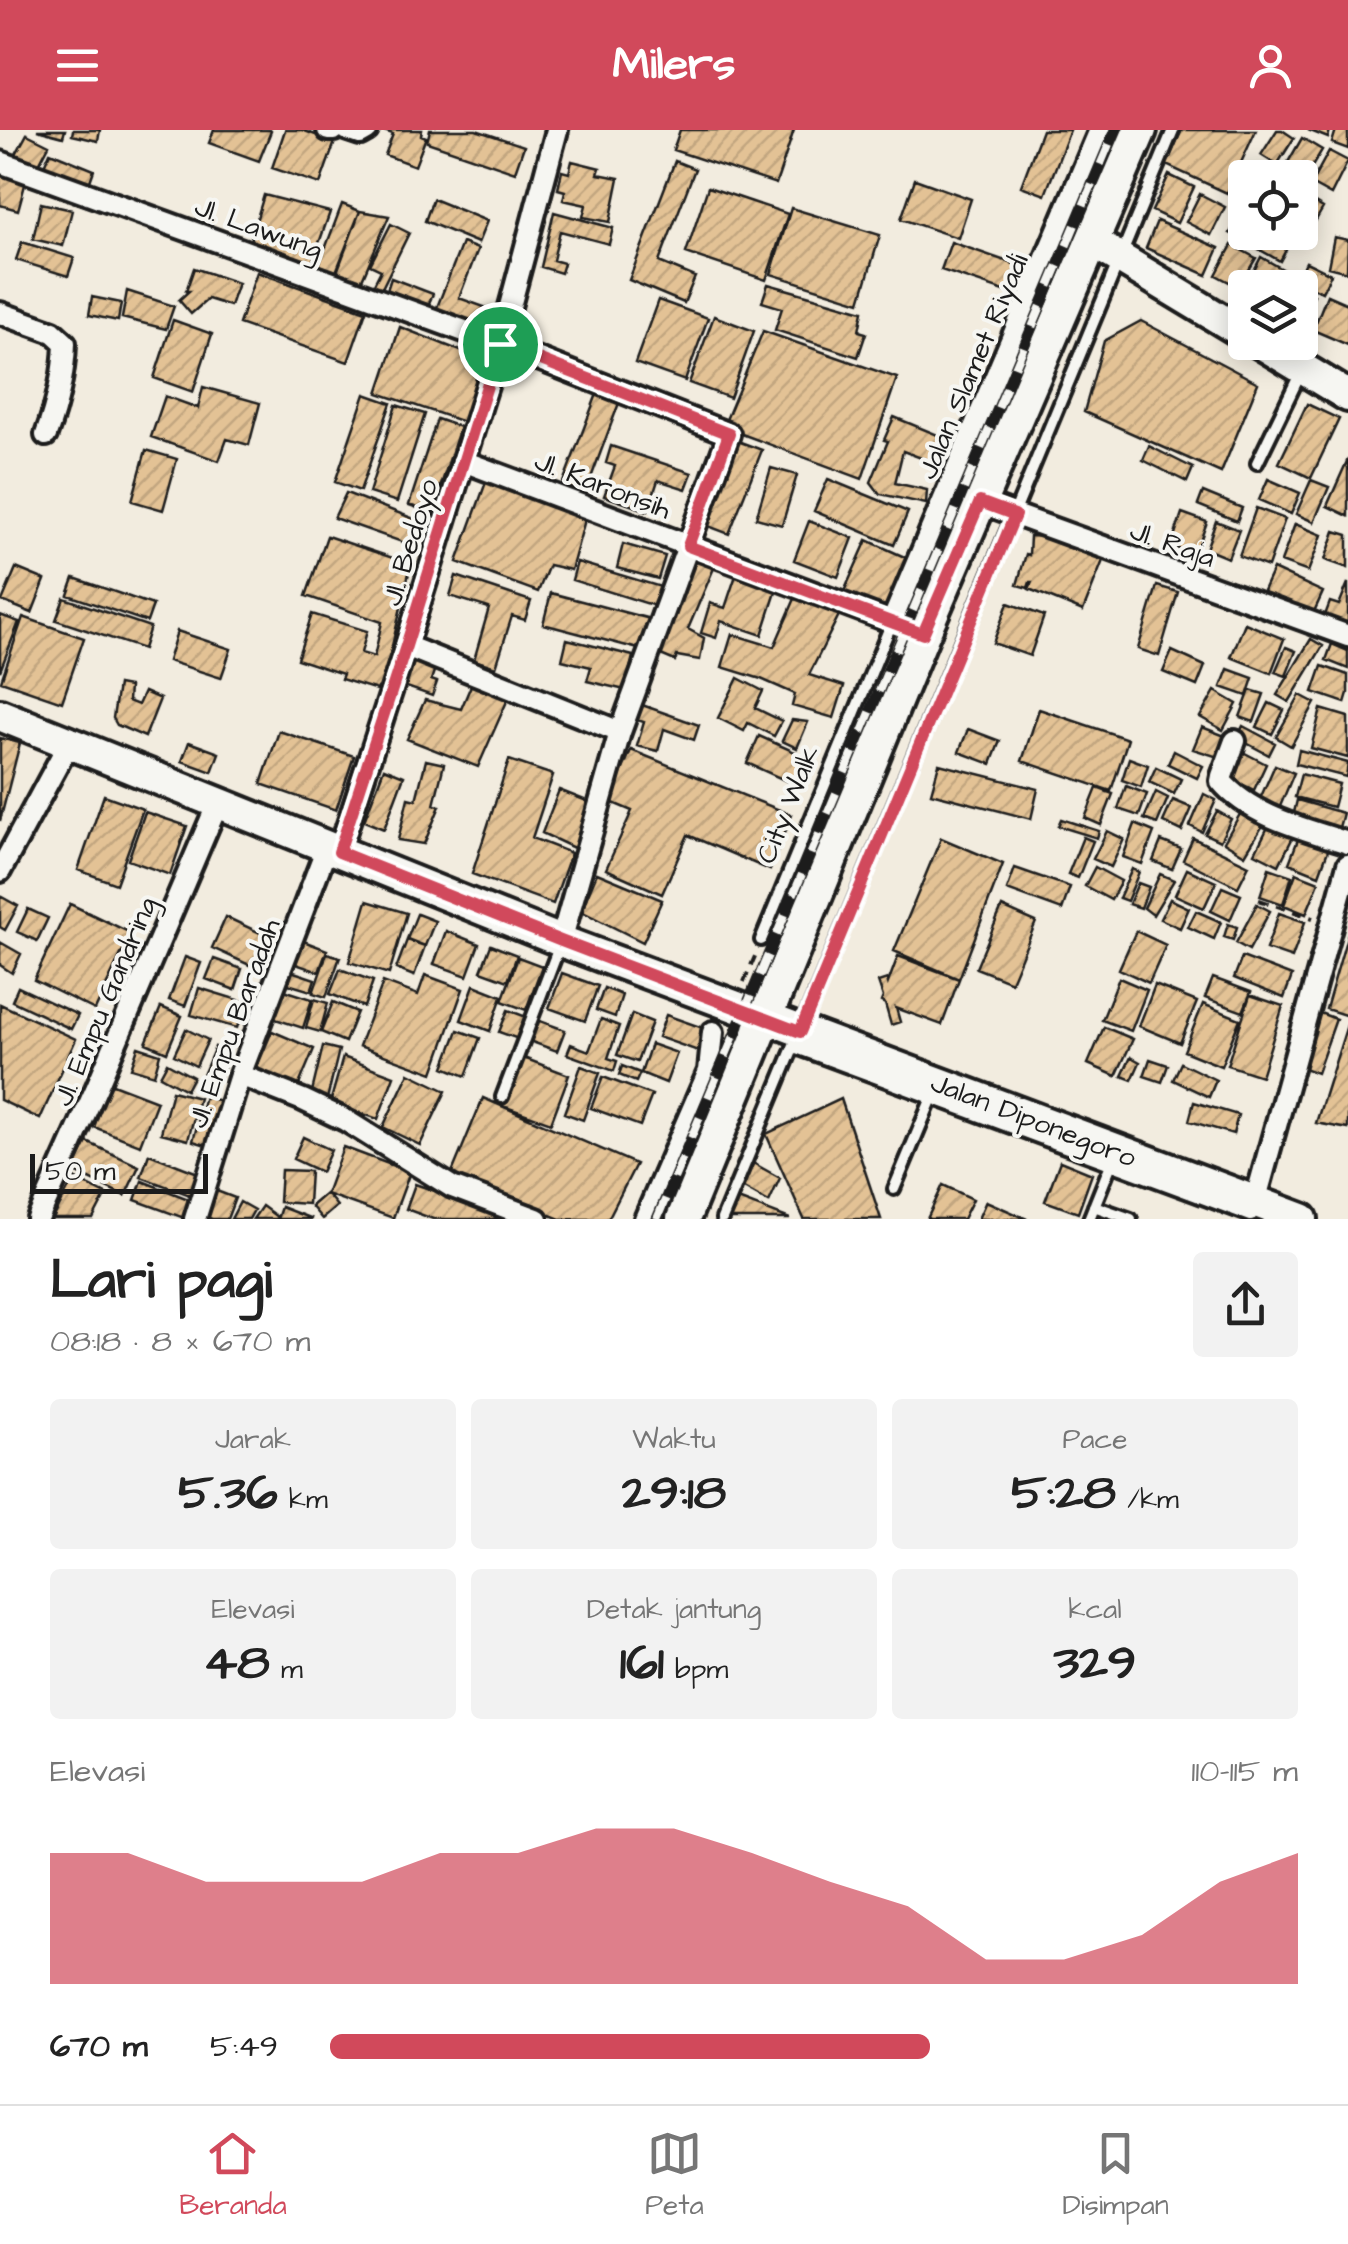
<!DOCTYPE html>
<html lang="id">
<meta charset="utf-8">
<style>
:root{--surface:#fff;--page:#f2f2f2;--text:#222;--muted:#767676;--line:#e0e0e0;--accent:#d1495b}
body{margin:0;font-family:"Architects Daughter",sans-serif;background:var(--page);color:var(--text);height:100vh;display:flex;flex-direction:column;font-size:38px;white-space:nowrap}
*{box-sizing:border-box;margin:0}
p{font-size:32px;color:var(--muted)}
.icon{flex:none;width:55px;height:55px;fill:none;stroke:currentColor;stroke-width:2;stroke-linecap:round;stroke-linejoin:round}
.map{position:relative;height:1089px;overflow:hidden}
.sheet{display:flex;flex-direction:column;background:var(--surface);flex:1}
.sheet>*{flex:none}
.tools{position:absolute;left:1228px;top:30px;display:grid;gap:20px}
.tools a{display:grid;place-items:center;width:90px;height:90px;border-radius:10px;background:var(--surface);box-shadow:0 5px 25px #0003;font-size:50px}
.scale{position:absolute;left:30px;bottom:25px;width:178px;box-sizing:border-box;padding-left:10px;border:5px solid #1c1c1c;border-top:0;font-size:28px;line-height:35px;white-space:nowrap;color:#1c1c1c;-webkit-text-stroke:8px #f6f6f2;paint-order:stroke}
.pin{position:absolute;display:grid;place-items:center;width:85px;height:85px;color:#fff;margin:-42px;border:5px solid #fff;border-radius:50%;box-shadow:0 2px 10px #0007}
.round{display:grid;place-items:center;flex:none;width:105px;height:105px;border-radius:10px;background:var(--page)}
.overview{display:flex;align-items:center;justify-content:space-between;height:170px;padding:0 50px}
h1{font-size:55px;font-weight:800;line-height:75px}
.figures{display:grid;grid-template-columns:repeat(3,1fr);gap:15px;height:170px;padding:10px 50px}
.figures div{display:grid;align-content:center;border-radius:10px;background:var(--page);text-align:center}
.figures b{font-size:50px;font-weight:800}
.figures small{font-size:28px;font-weight:400}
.figures p{font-size:28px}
.chart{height:280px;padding:20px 50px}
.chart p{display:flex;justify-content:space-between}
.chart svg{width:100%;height:180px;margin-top:10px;fill:var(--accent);opacity:.7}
ul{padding:0 50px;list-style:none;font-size:32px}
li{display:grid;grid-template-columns:160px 120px 1fr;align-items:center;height:75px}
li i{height:25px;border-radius:12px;background:var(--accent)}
header{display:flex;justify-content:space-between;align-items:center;height:130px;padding:0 50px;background:var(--accent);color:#fff;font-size:45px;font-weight:800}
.tabs{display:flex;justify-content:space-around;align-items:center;height:140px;border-top:2px solid var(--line);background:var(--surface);font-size:28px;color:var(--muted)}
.tabs a{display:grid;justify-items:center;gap:5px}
.tabs .current{color:var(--accent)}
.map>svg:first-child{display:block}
.building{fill:url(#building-hatch);stroke:#1c1c1c;stroke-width:2.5}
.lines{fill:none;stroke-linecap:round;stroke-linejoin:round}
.service-casing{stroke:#1c1c1c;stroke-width:18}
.minor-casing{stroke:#1c1c1c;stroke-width:28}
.secondary-casing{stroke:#1c1c1c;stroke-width:38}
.primary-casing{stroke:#1c1c1c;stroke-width:40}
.path{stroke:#1c1c1c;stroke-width:4;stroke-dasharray:10 8;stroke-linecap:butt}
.service{stroke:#f6f6f2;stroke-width:10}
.minor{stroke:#f6f6f2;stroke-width:20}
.secondary{stroke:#f6f6f2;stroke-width:30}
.primary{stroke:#f6f6f2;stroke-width:32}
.rail-casing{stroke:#1c1c1c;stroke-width:11}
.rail{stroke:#f6f6f2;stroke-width:8;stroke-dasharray:22;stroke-linecap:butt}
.route-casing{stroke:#fff;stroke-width:20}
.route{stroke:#d1495b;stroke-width:12}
.labels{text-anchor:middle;stroke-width:8;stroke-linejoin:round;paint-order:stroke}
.street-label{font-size:28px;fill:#1c1c1c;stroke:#f6f6f2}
</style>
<header><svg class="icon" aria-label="menu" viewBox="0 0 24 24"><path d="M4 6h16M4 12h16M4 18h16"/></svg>Milers<svg class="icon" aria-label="person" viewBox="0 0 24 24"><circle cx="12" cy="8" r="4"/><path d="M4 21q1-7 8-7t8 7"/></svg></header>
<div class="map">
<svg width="1348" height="1089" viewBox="0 0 1348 1089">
<defs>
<pattern id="building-hatch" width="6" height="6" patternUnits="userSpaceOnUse" patternTransform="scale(2.5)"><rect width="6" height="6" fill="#e3c295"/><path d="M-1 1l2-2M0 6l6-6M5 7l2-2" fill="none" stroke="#c2a680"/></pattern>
</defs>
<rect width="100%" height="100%" fill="#f2ecdf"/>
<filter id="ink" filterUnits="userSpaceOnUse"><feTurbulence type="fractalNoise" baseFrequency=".01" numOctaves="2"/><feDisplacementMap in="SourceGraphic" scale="20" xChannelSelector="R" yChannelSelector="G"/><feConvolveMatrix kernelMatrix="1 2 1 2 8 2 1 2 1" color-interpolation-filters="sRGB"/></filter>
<g filter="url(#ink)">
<path class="building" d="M37 0H65L63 7Z
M73 0H100L98 11 72 5Z
M214 0H270L271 1 259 31 209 13Z
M285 0H302L335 12 320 54 272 38Z
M381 0H422L421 5 426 7 415 36 385 25 393 4Z
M430 0H476L524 16 515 42 427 12Z
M680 0H794L776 54 673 20Z
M1042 0H1070L1045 65 1021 56Z
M1182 0H1256L1227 63 1166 35Z
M1277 0H1282L1294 8 1277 35 1261 25Z
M1308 0H1330L1328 8Z
M1336 0H1348V19L1332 13Z
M27 4 49 15 38 36 16 24Z
M1302 8 1322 20 1304 50 1284 39Z
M1329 21 1348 31 1331 65 1311 54Z
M50 22 94 40 89 54 44 36Z
M572 31 600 38 598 44 619 48 610 92 583 87 586 75 563 70 565 61 558 59 562 41 569 43Z
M675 31 695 39 659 132 695 147 684 173 629 150Z
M0 44 26 51 18 80 0 75Z
M1169 45 1194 57 1177 93 1152 81Z
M915 49 971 69 958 108 901 89Z
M708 57 788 84 766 150 686 123Z
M1200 64 1225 77 1211 105 1186 92Z
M1300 64 1323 78 1308 104 1300 99Z
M264 65 330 82 312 133 250 111Z
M433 69 487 91 478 113 425 91Z
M41 73 72 80 63 116 33 109Z
M342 74 360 81 336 142 319 135Z
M1245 77V102L1295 103 1280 131 1230 103Z
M791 78 880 105 860 172 771 144Z
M360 81 389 86 361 152 337 142Z
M554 82 613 98 609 114 560 101 553 130 564 133 561 143 541 137Z
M1157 91 1219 118 1207 145 1146 118Z
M391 94 409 103 381 160 373 156 381 140 370 135Z
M1334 107 1348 110 1347 142 1328 137Z
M22 112 74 128 68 146 16 130Z
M951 112 1020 136 1010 163 941 140Z
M462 113 478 119 459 168 487 178 480 200 434 185Z
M1232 115 1256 128 1239 157 1216 145Z
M1261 127 1286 141 1277 158H1245Z
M1306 132 1331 144 1322 162 1297 150Z
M194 138 238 153 230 176 208 169 191 184 179 170 189 161H186Z
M257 142 366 181 348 232 239 194Z
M391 148 433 164 427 178 386 163Z
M768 154 863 181 859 201 866 203 858 227 775 200 782 178 762 172Z
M1300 158 1314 165 1300 192Z
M127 161 174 176 166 199 122 188Z
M1327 165 1348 174V215L1313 200Z
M92 167 121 173 118 191 89 185Z
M658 170 708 188 685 251 635 233Z
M714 186 754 201 730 268 689 253Z
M173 190 212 204 193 262 154 248Z
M1141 191 1258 253 1221 343 1084 282 1104 211Z
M400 197 486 231 464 292 378 263Z
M763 201 897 248 862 349 723 297Z
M203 257 260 273 249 315 227 309 219 331 151 307 165 266 198 278Z
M365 264 391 273 360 361 335 352Z
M597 264 619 273 585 364 562 355Z
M1307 274 1339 289 1311 348 1279 333Z
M396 275 425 284 397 372 369 363Z
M894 287 950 310 934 333 903 321 895 353 927 360 926 374 880 364 871 352 888 311 884 310Z
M437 289 460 297 432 383 409 375Z
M735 310 762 320 729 404 703 394Z
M611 316 692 343 686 359 658 350 648 381 604 366 615 336 606 333Z
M1149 316 1193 338 1187 352 1143 330Z
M146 320 177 329 163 380 132 371Z
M1348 329V386L1327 376Z
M771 338 797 345 782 395 756 388Z
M828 349 908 382 894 415 814 381Z
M1268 349 1300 363 1291 384 1259 370Z
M1311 350 1329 357 1314 392 1296 384Z
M486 352 586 386 571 440 549 435 538 462 457 432Z
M1203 362 1242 378 1237 391 1198 375Z
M346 363 425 393 416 417 334 388Z
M1256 378 1285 389 1268 437 1239 426Z
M1182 383 1207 392 1195 425 1171 416Z
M809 391 853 408 838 447 794 430Z
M1216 391 1239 400 1228 428 1206 419Z
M1295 394 1322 405 1308 442 1281 432Z
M1335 401 1348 405V438L1325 430Z
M327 406 411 434 382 559 378 558 377 560 341 549 343 544 297 529 312 484 367 501 361 523 374 527 382 492 306 466Z
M1030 406 1049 407 1104 428 1083 481 1029 459 1032 452H1030L1028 458 1017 455 1026 424 1029 425Z
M867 410 909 429 885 485 842 466Z
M623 414 665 426 658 449 617 438Z
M694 430 714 438 688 499 704 508 700 530 677 526 675 531 656 523Z
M577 432 661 457 655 476 572 450Z
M16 438 45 450 32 483 2 471Z
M1273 439 1323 462 1312 486 1262 463Z
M736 445 777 459 762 505 721 491 716 508 701 503 710 473 725 478Z
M456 446 531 471 525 490 512 486 496 537 474 530 489 478 450 466Z
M74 448 153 475 147 492 68 465Z
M1348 453V498L1324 488 1330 472 1339 475Z
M1157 456 1178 462 1159 526 1138 519Z
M551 463 654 490 646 521 543 494Z
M797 464 840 483 809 545 844 556 834 588 792 576 795 564 761 549 722 537 732 504 774 517Z
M64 468 150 497 143 519 56 490Z
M1008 473 1044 486 1030 526 993 513Z
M0 485 19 492 0 541Z
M23 487 84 508 62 572 1 551Z
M1245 493 1284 509 1271 543 1231 527Z
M177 501 231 519 221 548 168 531Z
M567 509 633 526 625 560 587 551 591 537 562 530Z
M1311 509 1323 516 1289 572 1277 565Z
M1332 514 1348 521V539L1326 530Z
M1286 517 1296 521 1286 546 1275 542Z
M1172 521 1205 536 1197 556 1163 542Z
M412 524 437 533 431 550 437 552 432 566 401 555Z
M1322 536 1348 545V563L1345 573 1313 562Z
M1228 539 1253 548 1247 566 1221 557Z
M738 548 763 561 755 578 782 591 774 606 748 593 744 601 718 588Z
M472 553 508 569 478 637 407 609 425 570 461 579Z
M118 555 129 557 128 571 138 575 144 562 160 569 145 607 117 595 113 588Z
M1250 560 1264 564 1254 592 1240 587Z
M1215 561 1237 574 1223 600 1200 587Z
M1300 565 1315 573 1291 616 1276 607Z
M1269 573 1284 580 1272 604 1257 597Z
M642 575 699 595 694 610 664 599 658 621 637 616 644 592 637 590Z
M1039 579 1128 609 1111 661 1022 631Z
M1321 579 1348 587V628L1311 618Z
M792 590 808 592 797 618 782 611Z
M1243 596 1275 613 1269 625 1237 608Z
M1202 597 1225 606 1218 627 1193 619Z
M968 599 1000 611 991 634 959 622Z
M279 601 354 626 336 680 261 654Z
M759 606 813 630 800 657 747 633Z
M0 608 20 613 0 691Z
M189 612 219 623 212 642 182 631Z
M631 620 792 685 770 740 688 705 662 764 606 739 632 681 606 670 617 643 621 644Z
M1299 620 1348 633 1346 647 1296 634Z
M1174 621 1203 636 1197 648 1168 634Z
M1243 622 1266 634 1254 660 1230 648Z
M1129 628 1148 635 1141 657 1122 650Z
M426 630 444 634 434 675 440 676 424 714 398 710 408 668 416 670Z
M509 630 553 645 532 708 571 723 553 774 472 744Z
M939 634 1038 659 1031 689 931 663Z
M1275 635 1294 643 1279 679 1259 671Z
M1156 637 1181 649 1174 664 1149 652Z
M384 638 404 646 384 699 364 691Z
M1301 644 1339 654 1333 677 1295 667Z
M1126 656 1147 664 1139 686 1118 679Z
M1097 658 1113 664 1101 695 1085 688Z
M559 660 597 675 578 720 542 703Z
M1156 662 1168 668 1157 694 1144 689Z
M1204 664 1216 670 1202 702 1190 696Z
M104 665 143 679 116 754 78 740Z
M1173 670 1192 678 1182 701 1163 692Z
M1297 670 1343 683 1338 701 1293 687Z
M1243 679 1265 692 1245 725 1224 712Z
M1217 681 1231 689 1220 711 1205 704Z
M145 682 187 696 170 745 128 730Z
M1061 689 1099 701 1097 708 1058 696Z
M1271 691 1295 703 1279 735 1255 723Z
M1135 694 1154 702 1142 734 1123 727Z
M1107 701 1124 709 1111 737 1093 729Z
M1300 704 1330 715 1319 745 1289 733Z
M1083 707 1093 711 1078 748 1068 744Z
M941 708 1003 734 959 849 894 821Z
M1193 708 1249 735 1238 757 1183 730Z
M1161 711 1181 719 1172 739 1153 731Z
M1095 737 1121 751 1111 770 1085 756Z
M1015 738 1070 757 1062 780 1007 760Z
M1269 738 1292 746 1283 774 1260 766Z
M1132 739 1139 742 1127 771 1119 768Z
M1187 739 1216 752 1204 778 1175 765Z
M597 743 662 770 643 812 581 781Z
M1296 743 1319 752 1306 784 1284 775Z
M1160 744 1174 750 1153 785 1144 778Z
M1138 753 1149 757 1141 778 1129 774Z
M1222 757 1241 765 1230 790 1211 781Z
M0 766 18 776 5 800 0 797Z
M1170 769 1189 778 1180 798 1160 789Z
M367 771 407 783 389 844 349 832Z
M70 774 131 803 95 880 34 850Z
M1257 774 1270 781 1249 820 1236 813Z
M1002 777 1036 792 1011 852 976 838Z
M28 779 48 788 37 811 17 802Z
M1196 781 1221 792 1214 809 1188 797Z
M1279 783 1305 792 1292 828 1266 819Z
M417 784 435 791 425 816 407 809Z
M226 787 269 807 256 838 212 818Z
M1228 794 1237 797 1233 810 1224 807Z
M446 801 479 814 467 846 434 834Z
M1136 801 1166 815 1149 853 1119 839Z
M1348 803V886L1326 879Z
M293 807 327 820 319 842 284 830Z
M407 810 425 816 414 846 396 839Z
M0 812 21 824 12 843 0 835Z
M491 815 517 825 508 851 481 841Z
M327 823 340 827 326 867 313 863Z
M898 826 959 849 942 895 896 878 900 892 891 895 885 874 881 872 883 867 878 852 887 849 888 853Z
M185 827 201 833 185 876 169 870Z
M518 827 542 836 526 880 502 871Z
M1242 827 1292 846 1284 868 1234 848Z
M214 829 242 839 235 860 206 849Z
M282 838 315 849 311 861 278 851Z
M340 839 373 851 364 877 330 864Z
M562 843 598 856 585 891 549 878Z
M425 845 463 859 433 943 359 916 383 852 418 865Z
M1119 848 1147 860 1131 901 1102 890Z
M1213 848 1251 862 1243 882 1205 868Z
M474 855 502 866 490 901 461 890Z
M1155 855 1197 872 1180 913 1139 896Z
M18 857 78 885 71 899 12 871Z
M199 858 245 872 237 898 191 885Z
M278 858 312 869 303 898 269 887Z
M604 858 622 865 615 887 596 880Z
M1250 865 1283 876 1261 946 1227 935Z
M314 869 328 873 320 902 306 898Z
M333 872 357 882 345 912 321 902Z
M0 874 76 909 40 989 0 970Z
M1203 874 1240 889 1221 936 1184 921Z
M161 877 182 886 167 922 146 913Z
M508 880 529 888 521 910 499 902Z
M1320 883 1336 889 1317 943 1301 937Z
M632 884 652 892 637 932 617 925Z
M666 885 706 899 698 921 658 907Z
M601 889 619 896 608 928 617 931 614 941 567 924 571 914 589 921Z
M537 890 565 900 557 921 529 911Z
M1348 892V999L1316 993Z
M1104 897 1133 909 1116 946 1088 934Z
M186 899 208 910 196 936 174 925Z
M458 900 480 908 466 946 444 937Z
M272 901 314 919 296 962 254 944Z
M651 914 677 923 666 953 641 943Z
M323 916 339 920 327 969 311 966Z
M138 917 160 924 154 945 131 938Z
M215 917 230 924 218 951 203 945Z
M343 927 394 946 378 989 330 973Z
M521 927 569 945 551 993 503 976Z
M1131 927 1140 932 1132 950 1122 946Z
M1150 929 1168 935 1162 952 1144 946Z
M167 933 193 947 186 960 160 946Z
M1181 933 1216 950 1209 967 1173 950Z
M581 936 600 943 583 990 564 983Z
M622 936 640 943 636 952 619 945Z
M409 943 446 961 420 1015 383 997Z
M603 947 652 965 640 996 591 978Z
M110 953 157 971 140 1015 94 997Z
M172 961 199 968 188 1010 161 1003Z
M205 966 220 971 209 1016 193 1011Z
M483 968 636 1034 608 1089H560L451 1045Z
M841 969 881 1089H804L766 1004Z
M1194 972 1238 985 1233 1004 1189 991Z
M303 1007 331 1020 321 1042 293 1029Z
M87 1012 139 1036 125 1066 73 1041Z
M343 1017 410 1042 393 1088 326 1064Z
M149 1024 198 1043 190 1065 141 1047Z
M1060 1031 1092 1044 1078 1083 1045 1071Z
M753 1033 780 1048 769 1072 742 1057Z
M281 1040 310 1041 308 1074 279 1072Z
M74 1048 106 1064 93 1089H53Z
M142 1051 191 1070 184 1088 135 1070Z
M415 1054 500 1084 498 1089H433L406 1079Z
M943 1055 973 1069 963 1089H927Z
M214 1060 235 1068 227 1089H212L204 1086Z
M326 1063 337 1076 322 1089 311 1076Z
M738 1069 790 1089H729Z
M986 1071 1027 1089H978Z
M240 1072 254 1080 249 1089H231Z
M262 1076 277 1087 275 1089H253Z
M281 1077 312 1089H277Z"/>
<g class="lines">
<g class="service-casing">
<path id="service" d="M1257 333 1302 240
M761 810 892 492 917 501
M794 917 1251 1086
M502 967 561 812
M894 1059 934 963
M1094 1076 1131 1089
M722 1089 1173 0
M1089 1089 1113 1029"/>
</g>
<g class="minor-casing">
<path id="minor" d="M328 0H334
M348 0 360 4 367 0
M0 32 500 214 729 304 620 602 561 811
M0 183 53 202 65 213C64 246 57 275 46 305
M463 331 892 492 1100 0
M980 372 1348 506
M406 516 620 602
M1235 611 1222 646 1221 651C1251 687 1306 699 1348 713
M339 722 406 516 500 214 557 0
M0 741 69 613
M240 945 303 970 345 990 452 1057 537 1089
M1255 1072 1348 735
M38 1089 96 959 218 673
M195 1089 240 945 327 717
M645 1089 709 941 713 902"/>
</g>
<g class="secondary-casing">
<path id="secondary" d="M1093 112 1245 204
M1259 212 1348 266
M0 585 561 811 1302 1089"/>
</g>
<g class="primary-casing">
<path id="primary" d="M683 1089 923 504 1140 0"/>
</g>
<path class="path" d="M1259 770 1313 788
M744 852 756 824"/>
<use href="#service" class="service"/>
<use href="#minor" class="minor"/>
<use href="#secondary" class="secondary"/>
<use href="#primary" class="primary"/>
<g class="rail-casing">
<path id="rail" d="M657 1089 1115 0"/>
</g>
<use href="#rail" class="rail"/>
</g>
</g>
<g class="lines" filter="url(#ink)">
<g class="route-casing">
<path id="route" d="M500 214 729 304 688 416 923 504 980 372 1015 385 800 902 561 811 339 722 406 516Z"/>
</g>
<use href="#route" class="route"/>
</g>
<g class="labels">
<g class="street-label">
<text transform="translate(259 97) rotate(20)" y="10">Jl. Lawung</text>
<text transform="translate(972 236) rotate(-67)" y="10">Jalan Slamet Riyadi</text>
<text transform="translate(603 354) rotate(21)" y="10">Jl. Karonsih</text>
<text transform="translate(409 412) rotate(-73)" y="10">Jl. Bedoyo</text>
<text transform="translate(1173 413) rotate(20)" y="10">Jl. Raja</text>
<text transform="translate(787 674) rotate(-68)" y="10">City Walk</text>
<text transform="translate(104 871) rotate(-67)" y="10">Jl. Empu Gandring</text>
<text transform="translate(233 893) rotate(-70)" y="10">Jl. Empu Baradah</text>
<text transform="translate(1034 989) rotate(21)" y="10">Jalan Diponegoro</text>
</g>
</g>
</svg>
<div class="tools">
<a><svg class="icon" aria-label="locate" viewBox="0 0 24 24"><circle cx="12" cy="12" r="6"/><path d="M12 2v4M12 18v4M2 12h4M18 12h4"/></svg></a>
<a><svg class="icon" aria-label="layers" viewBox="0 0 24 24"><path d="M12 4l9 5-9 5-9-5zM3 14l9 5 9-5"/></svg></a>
</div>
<div class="scale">50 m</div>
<div class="pin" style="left:500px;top:214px;background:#1e9e55"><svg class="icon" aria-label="arrive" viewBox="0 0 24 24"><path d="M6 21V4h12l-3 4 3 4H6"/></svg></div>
</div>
<section class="sheet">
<div class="overview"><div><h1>Lari pagi</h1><p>08:18 · 8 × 670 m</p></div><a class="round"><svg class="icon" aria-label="share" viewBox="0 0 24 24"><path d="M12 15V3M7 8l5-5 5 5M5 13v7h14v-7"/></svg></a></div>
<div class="figures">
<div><p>Jarak</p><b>5.36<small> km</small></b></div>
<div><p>Waktu</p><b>29:18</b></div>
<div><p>Pace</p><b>5:28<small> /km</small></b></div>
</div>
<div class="figures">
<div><p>Elevasi</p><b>48<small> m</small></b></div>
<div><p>Detak jantung</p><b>161<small> bpm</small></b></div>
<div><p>kcal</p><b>329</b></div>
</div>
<div class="chart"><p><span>Elevasi</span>110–115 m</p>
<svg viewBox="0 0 160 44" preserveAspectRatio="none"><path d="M0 44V12L10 12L20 19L30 19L40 19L50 12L60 12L70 6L80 6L90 12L100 19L110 25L120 38L130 38L140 32L150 19L160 12V44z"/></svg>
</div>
<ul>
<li><b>670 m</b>5:49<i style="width:62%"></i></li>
</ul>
</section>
<nav class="tabs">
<a class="current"><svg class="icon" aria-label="home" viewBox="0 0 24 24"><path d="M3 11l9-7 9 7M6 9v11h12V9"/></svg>Beranda</a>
<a><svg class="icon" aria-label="map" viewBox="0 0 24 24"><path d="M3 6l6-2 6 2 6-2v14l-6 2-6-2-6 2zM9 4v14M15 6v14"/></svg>Peta</a>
<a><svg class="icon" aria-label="saved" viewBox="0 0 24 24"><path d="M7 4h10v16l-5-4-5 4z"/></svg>Disimpan</a>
</nav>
